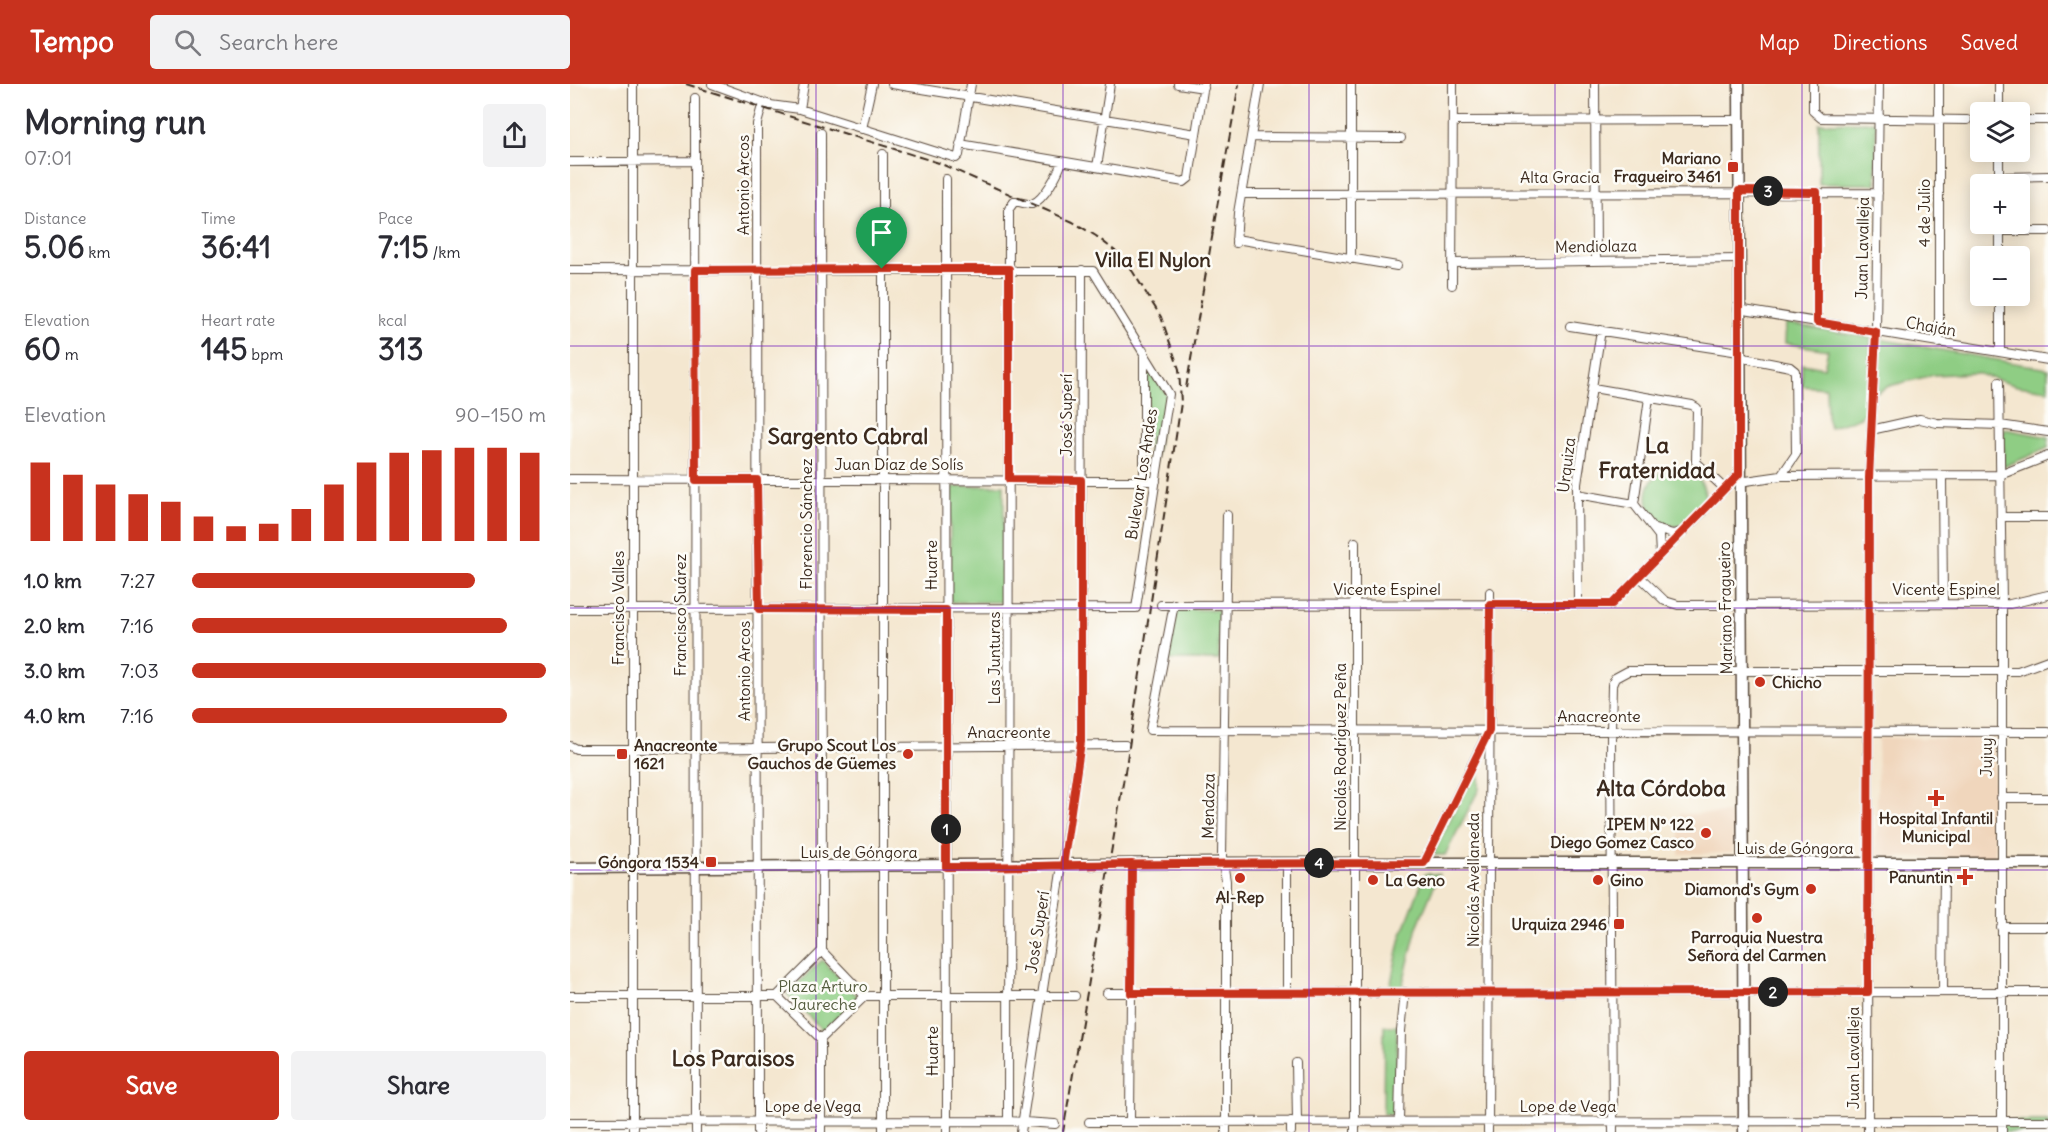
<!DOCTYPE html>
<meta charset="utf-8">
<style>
:root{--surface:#fff;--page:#f2f2f3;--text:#2b2b33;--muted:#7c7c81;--accent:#c8321e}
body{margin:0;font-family:Delius,sans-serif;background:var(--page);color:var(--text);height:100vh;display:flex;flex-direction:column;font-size:22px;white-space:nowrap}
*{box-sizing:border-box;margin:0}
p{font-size:20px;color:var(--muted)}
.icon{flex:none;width:33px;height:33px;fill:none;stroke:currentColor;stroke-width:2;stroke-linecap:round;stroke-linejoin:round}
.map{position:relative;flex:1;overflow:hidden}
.details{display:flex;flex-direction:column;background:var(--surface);width:570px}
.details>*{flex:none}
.buttons{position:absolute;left:1400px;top:18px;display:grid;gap:12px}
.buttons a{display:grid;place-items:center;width:60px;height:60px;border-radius:6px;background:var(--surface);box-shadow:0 3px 15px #0003;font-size:30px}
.pin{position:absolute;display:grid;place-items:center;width:51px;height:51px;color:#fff;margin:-62px -26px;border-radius:50% 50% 50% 0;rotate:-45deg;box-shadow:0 0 6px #0007}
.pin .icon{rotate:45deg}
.km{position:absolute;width:30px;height:30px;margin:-15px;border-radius:50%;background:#222;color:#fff;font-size:16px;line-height:30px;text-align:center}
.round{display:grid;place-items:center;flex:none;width:63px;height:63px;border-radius:6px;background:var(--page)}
.head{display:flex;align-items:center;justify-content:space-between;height:102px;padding:0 24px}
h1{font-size:33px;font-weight:700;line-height:45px}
.figures{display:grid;grid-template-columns:repeat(3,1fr);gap:9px;height:102px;padding:6px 24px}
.figures div{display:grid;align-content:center}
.figures b{font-size:30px;font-weight:700}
.figures small{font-size:16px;font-weight:400}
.figures p{font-size:16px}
.chart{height:168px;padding:12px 24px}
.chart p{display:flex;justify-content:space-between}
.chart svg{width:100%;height:108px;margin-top:6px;stroke:var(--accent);stroke-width:6}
.cta{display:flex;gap:12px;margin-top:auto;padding:12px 24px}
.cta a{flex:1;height:69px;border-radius:6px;background:var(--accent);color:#fff;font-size:24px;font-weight:700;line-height:69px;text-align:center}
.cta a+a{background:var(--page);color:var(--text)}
ul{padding:0 24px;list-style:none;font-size:20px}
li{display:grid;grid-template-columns:96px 72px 1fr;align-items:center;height:45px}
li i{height:15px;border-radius:8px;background:var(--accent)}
header{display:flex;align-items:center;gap:36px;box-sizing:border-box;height:84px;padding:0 30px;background:var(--accent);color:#fff}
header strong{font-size:28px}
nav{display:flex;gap:33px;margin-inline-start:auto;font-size:21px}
.search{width:420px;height:54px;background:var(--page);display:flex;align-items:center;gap:15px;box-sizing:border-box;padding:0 21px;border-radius:6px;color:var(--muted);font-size:22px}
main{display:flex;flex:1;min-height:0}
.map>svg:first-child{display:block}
.built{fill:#f0d6bc}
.green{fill:#8fcd84;stroke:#657c51;stroke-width:1.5}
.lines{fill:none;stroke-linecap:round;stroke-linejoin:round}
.minor-casing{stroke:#574639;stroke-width:10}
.major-casing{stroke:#574639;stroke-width:13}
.minor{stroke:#fff;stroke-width:8}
.major{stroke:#fff;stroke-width:10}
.rail{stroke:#3b2a1e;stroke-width:2;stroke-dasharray:9 4.5;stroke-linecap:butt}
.route-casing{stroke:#fff;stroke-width:12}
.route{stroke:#c8321e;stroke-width:8}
.grid{fill:none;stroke:#7b2cbf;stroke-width:1.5;stroke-opacity:0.55}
.poi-dot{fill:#c8321e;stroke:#fdfcf7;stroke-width:2}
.labels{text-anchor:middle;stroke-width:5;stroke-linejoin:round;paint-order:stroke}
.poi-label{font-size:16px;font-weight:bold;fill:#3b2a1e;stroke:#fdfcf7;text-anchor:end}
.street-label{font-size:16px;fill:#3b2a1e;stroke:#fdfcf7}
.park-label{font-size:16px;fill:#545b3d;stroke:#fdfcf7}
.quarter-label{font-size:20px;font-weight:bold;fill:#3b2a1e;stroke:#fdfcf7}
.district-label{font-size:22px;font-weight:bold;fill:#3b2a1e;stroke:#fdfcf7}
</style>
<header>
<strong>Tempo</strong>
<div class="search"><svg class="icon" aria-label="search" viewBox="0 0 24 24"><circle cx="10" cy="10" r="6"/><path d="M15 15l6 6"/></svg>Search here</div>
<nav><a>Map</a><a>Directions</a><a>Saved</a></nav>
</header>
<main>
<section class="details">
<div class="head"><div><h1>Morning run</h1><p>07:01</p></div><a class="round"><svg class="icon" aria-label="share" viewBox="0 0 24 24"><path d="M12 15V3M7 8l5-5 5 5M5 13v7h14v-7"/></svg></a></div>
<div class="figures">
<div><p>Distance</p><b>5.06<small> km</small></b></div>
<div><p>Time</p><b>36:41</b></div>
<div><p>Pace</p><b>7:15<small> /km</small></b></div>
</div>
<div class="figures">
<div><p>Elevation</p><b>60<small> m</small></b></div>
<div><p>Heart rate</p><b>145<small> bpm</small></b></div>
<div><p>kcal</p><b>313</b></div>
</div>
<div class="chart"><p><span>Elevation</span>90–150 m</p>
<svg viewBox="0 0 160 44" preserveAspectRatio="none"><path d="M5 44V12M15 44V17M25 44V21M35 44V25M45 44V28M55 44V34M65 44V38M75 44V37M85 44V31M95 44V21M105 44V12M115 44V8M125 44V7M135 44V6M145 44V6M155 44V8"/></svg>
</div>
<ul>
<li><b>1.0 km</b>7:27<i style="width:80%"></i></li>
<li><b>2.0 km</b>7:16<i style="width:89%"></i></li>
<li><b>3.0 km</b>7:03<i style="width:100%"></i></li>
<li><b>4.0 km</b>7:16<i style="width:89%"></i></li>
</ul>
<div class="cta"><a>Save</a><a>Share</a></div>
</section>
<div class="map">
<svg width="1478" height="1048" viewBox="0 0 1478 1048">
<rect width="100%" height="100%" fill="#fdfcf7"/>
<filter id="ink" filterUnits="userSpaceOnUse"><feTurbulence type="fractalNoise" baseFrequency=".0167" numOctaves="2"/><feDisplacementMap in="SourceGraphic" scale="12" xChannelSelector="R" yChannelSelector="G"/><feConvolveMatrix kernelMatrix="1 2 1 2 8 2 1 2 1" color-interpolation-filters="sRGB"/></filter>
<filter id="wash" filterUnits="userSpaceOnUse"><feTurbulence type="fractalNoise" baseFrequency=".008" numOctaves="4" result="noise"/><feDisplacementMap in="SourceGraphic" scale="24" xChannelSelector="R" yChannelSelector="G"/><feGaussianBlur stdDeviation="1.35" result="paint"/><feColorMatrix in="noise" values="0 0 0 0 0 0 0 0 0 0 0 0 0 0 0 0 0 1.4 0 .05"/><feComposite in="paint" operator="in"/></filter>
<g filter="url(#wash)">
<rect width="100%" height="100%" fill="#f4e7d0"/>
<path class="built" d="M1308 654H1424L1425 774 1306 773Z
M1163 729V769L1109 770V730Z"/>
<path class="green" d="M1306 38V100H1249V39Z
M1216 239 1301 254 1298 321 1291 333 1260 344 1257 333 1256 304 1232 302V280L1254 284 1258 266 1215 259Z
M1309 255 1478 285V306L1447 302 1406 289 1363 291 1319 302 1306 309Z
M577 284 597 310 583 388 579 390Z
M1434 345 1478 353V364L1433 383Z
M1077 413a29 29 0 1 1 58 0a29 29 0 1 1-58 0Z
M434 401 433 518H380V403Z
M607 525 649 526V576H598Z
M910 676 909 705 875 771H862Z
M855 790H869L847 843 832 903H820L831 853Z
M252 876 288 913 253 947 217 910Z
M814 942H827L826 1030H813Z
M1432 1037H1478V1048H1432Z"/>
</g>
<g filter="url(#ink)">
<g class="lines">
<g class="minor-casing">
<path id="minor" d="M142 0 200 21 230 25 386 74 389 71 401 0
M322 0 626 50
M608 0 634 4
M781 0V175
M1025 0 1026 177
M1243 0V27L1251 34 1397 36
M1429 0V28
M125 14 126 1048
M230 25 234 0
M1449 36H1478
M883 37 1169 36
M1406 37 1410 36
M292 45 302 0
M251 49 252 867 295 912
M681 53 831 54
M390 60 614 98 619 94 634 0
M1429 68V100
M0 78 125 77
M527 83 540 0
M1429 93 1478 92
M376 95 377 1048
M1247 108V238
M672 110 1308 109
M1430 140V172
M1430 147H1478
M666 155 827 182
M666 159 668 129 690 0
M883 179 1169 175
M0 186 523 187 599 310 566 524 0 525
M882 201 883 0
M1430 212V268
M1168 225 1478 276
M1000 242 1169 268
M1369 259V0
M574 267V395
M1174 274 1220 283 1225 287 1226 370 1211 392
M1429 298 1432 520V1048
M1023 304 1122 321 1127 324 1126 378 1155 405
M1301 346 1350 335 1367 339 1430 341 1478 348
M1372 392 1373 520
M0 395 586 397
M1169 398 1211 392 1430 391 1478 372
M1007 410 1064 420 1089 452 1090 470
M1064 420 1079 314
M1431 433H1478
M1085 445 1103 450 1112 448
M785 458V1048
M1069 492 1095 517 1108 521 1440 520 1478 511
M604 520 580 646 1478 648
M1008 520 1007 400 1031 246
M591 521 1042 520 1169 390
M0 662 6 665H64L555 661
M1431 714H1478
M717 779V909
M854 779 917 650
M1431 843H1478
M1373 908 1374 779
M537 909 1478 908
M0 912H207
M207 912 252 867
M207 912 251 955
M295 912H505
M726 979 727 1037
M560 1036 562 780
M438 1037 439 125 444 118C450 117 457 121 462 120 474 116 489 88 492 77
M721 1037V1048
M829 1037 831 947 835 908
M0 1038 438 1037 485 1040
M519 1038 1478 1037
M63 1048V0
M188 1048 187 40 193 18
M251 1048V955L295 912
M313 1048V70
M451 1048 511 658 512 186
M656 1048V797L652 772 657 431
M918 1048 920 508
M1043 1048 1041 647 1042 601 1045 594 1058 587H1448L1478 576
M1298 1048 1299 394 1306 248 1309 0"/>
</g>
<g class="major-casing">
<path id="major" d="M1169 0 1174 1048
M0 784 653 779H1478"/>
</g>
<use href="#minor" class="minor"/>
<use href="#major" class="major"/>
<path class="rail" d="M116 0 369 79 503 138 526 152 549 170 563 188 591 233 609 285 611 319 557 676 493 1048
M642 151 669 0
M616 304 643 148"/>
</g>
</g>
<g class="lines" filter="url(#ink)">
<g class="route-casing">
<path id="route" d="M312 185 125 186 126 396H187L189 525 376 526V783C438 783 500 781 562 780L561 909 1298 908 1299 394 1306 248 1247 238V108L1169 107V390L1042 520H920L919 647 854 779C733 779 613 779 493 782L511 658V396L439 395V185H312"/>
</g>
<use href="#route" class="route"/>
</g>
<path class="grid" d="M246 0V1048M493 0V1048M739 0V1048M985 0V1048M1232 0V1048M0 262H1478M0 524H1478M0 786H1478"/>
<g class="poi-dot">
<rect x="1157" y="77" width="12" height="12" rx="3"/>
<circle cx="1190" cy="598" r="6"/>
<rect x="46" y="664" width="12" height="12" rx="3"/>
<circle cx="338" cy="670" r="6"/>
<path d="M1363 705h6v6h6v6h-6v6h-6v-6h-6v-6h6z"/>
<circle cx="1136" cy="749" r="6"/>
<rect x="135" y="772" width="12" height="12" rx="3"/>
<path d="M1392 784h6v6h6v6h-6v6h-6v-6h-6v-6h6z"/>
<circle cx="670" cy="794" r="6"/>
<circle cx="803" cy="796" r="6"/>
<circle cx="1028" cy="796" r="6"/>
<circle cx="1241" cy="805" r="6"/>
<circle cx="1187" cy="834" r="6"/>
<rect x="1043" y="834" width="12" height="12" rx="3"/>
</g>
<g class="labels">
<g class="poi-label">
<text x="1151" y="80">Mariano<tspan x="1151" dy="18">Fragueiro 3461</tspan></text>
<text x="1202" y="604" text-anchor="start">Chicho</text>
<text x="64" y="667" text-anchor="start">Anacreonte<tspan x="64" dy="18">1621</tspan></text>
<text x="326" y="667">Grupo Scout Los<tspan x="326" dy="18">Gauchos de Güemes</tspan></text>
<text x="1366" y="740" text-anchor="middle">Hospital Infantil<tspan x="1366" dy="18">Municipal</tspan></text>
<text x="1124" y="746">IPEM Nº 122<tspan x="1124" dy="18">Diego Gomez Casco</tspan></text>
<text x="129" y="784">Góngora 1534</text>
<text x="1383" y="799">Panuntin</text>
<text x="815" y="802" text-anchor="start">La Geno</text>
<text x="1040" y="802" text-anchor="start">Gino</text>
<text x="1229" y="811">Diamond's Gym</text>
<text x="670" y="819" text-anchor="middle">Al-Rep</text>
<text x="1037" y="846">Urquiza 2946</text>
<text x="1187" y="859" text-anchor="middle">Parroquia Nuestra<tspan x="1187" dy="18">Señora del Carmen</tspan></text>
</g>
<g class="street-label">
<text x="990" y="99">Alta Gracia</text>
<text transform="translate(173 101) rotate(-90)" y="6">Antonio Arcos</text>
<text transform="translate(1354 129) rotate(-90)" y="6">4 de Julio</text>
<text transform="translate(1026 162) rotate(-1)" y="6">Mendiolaza</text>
<text transform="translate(1292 164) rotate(-89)" y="6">Juan Lavalleja</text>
<text transform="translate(1361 242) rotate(10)" y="6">Chaján</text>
<text transform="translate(496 331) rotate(-90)" y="6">José Superí</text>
<text x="329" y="386">Juan Díaz de Solís</text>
<text transform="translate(996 381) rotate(-83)" y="6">Urquiza</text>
<text transform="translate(571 390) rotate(-81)" y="6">Bulevar Los Andes</text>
<text transform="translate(236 440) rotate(-90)" y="6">Florencio Sánchez</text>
<text transform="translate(361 481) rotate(-90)" y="6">Huarte</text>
<text x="817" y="511">Vicente Espinel</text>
<text x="1376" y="511">Vicente Espinel</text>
<text transform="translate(48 524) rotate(-90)" y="6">Francisco Valles</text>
<text transform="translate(1155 524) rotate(-91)" y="6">Mariano Fragueiro</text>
<text transform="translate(110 531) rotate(-90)" y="6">Francisco Suárez</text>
<text transform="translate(424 574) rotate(-90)" y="6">Las Junturas</text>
<text transform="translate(174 587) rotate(-90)" y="6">Antonio Arcos</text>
<text x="1029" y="638">Anacreonte</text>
<text x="439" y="654">Anacreonte</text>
<text transform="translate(770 663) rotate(-90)" y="6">Nicolás Rodríguez Peña</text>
<text transform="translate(1416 673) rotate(-90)" y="6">Jujuy</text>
<text transform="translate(638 722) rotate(-89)" y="6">Mendoza</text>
<text x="1225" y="770">Luis de Góngora</text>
<text x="289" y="774">Luis de Góngora</text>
<text transform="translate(903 796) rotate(-90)" y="6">Nicolás Avellaneda</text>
<text transform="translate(467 848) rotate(-81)" y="6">José Superí</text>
<text transform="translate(362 967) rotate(-90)" y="6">Huarte</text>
<text transform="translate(1283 974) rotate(-90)" y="6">Juan Lavalleja</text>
<text x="243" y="1028">Lope de Vega</text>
<text x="998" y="1028">Lope de Vega</text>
</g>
<g class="park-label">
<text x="253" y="908">Plaza Arturo<tspan x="253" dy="18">Jaureche</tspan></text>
</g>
<g class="quarter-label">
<text x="583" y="183">Villa El Nylon</text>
</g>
<g class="district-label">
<text x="278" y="360">Sargento Cabral</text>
<text x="1087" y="369">La<tspan x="1087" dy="25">Fraternidad</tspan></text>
<text x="1091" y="712">Alta Córdoba</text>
<text x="163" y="982">Los Paraisos</text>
</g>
</g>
</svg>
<div class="buttons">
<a><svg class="icon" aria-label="layers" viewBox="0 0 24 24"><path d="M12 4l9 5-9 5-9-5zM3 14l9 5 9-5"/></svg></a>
<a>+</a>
<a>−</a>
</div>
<div class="pin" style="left:312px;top:185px;background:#1e9e55"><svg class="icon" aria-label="arrive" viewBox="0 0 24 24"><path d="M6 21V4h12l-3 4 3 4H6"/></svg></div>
<b class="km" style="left:376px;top:745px">1</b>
<b class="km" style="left:1203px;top:908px">2</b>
<b class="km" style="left:1198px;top:107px">3</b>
<b class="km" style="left:749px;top:779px">4</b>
</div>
</main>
